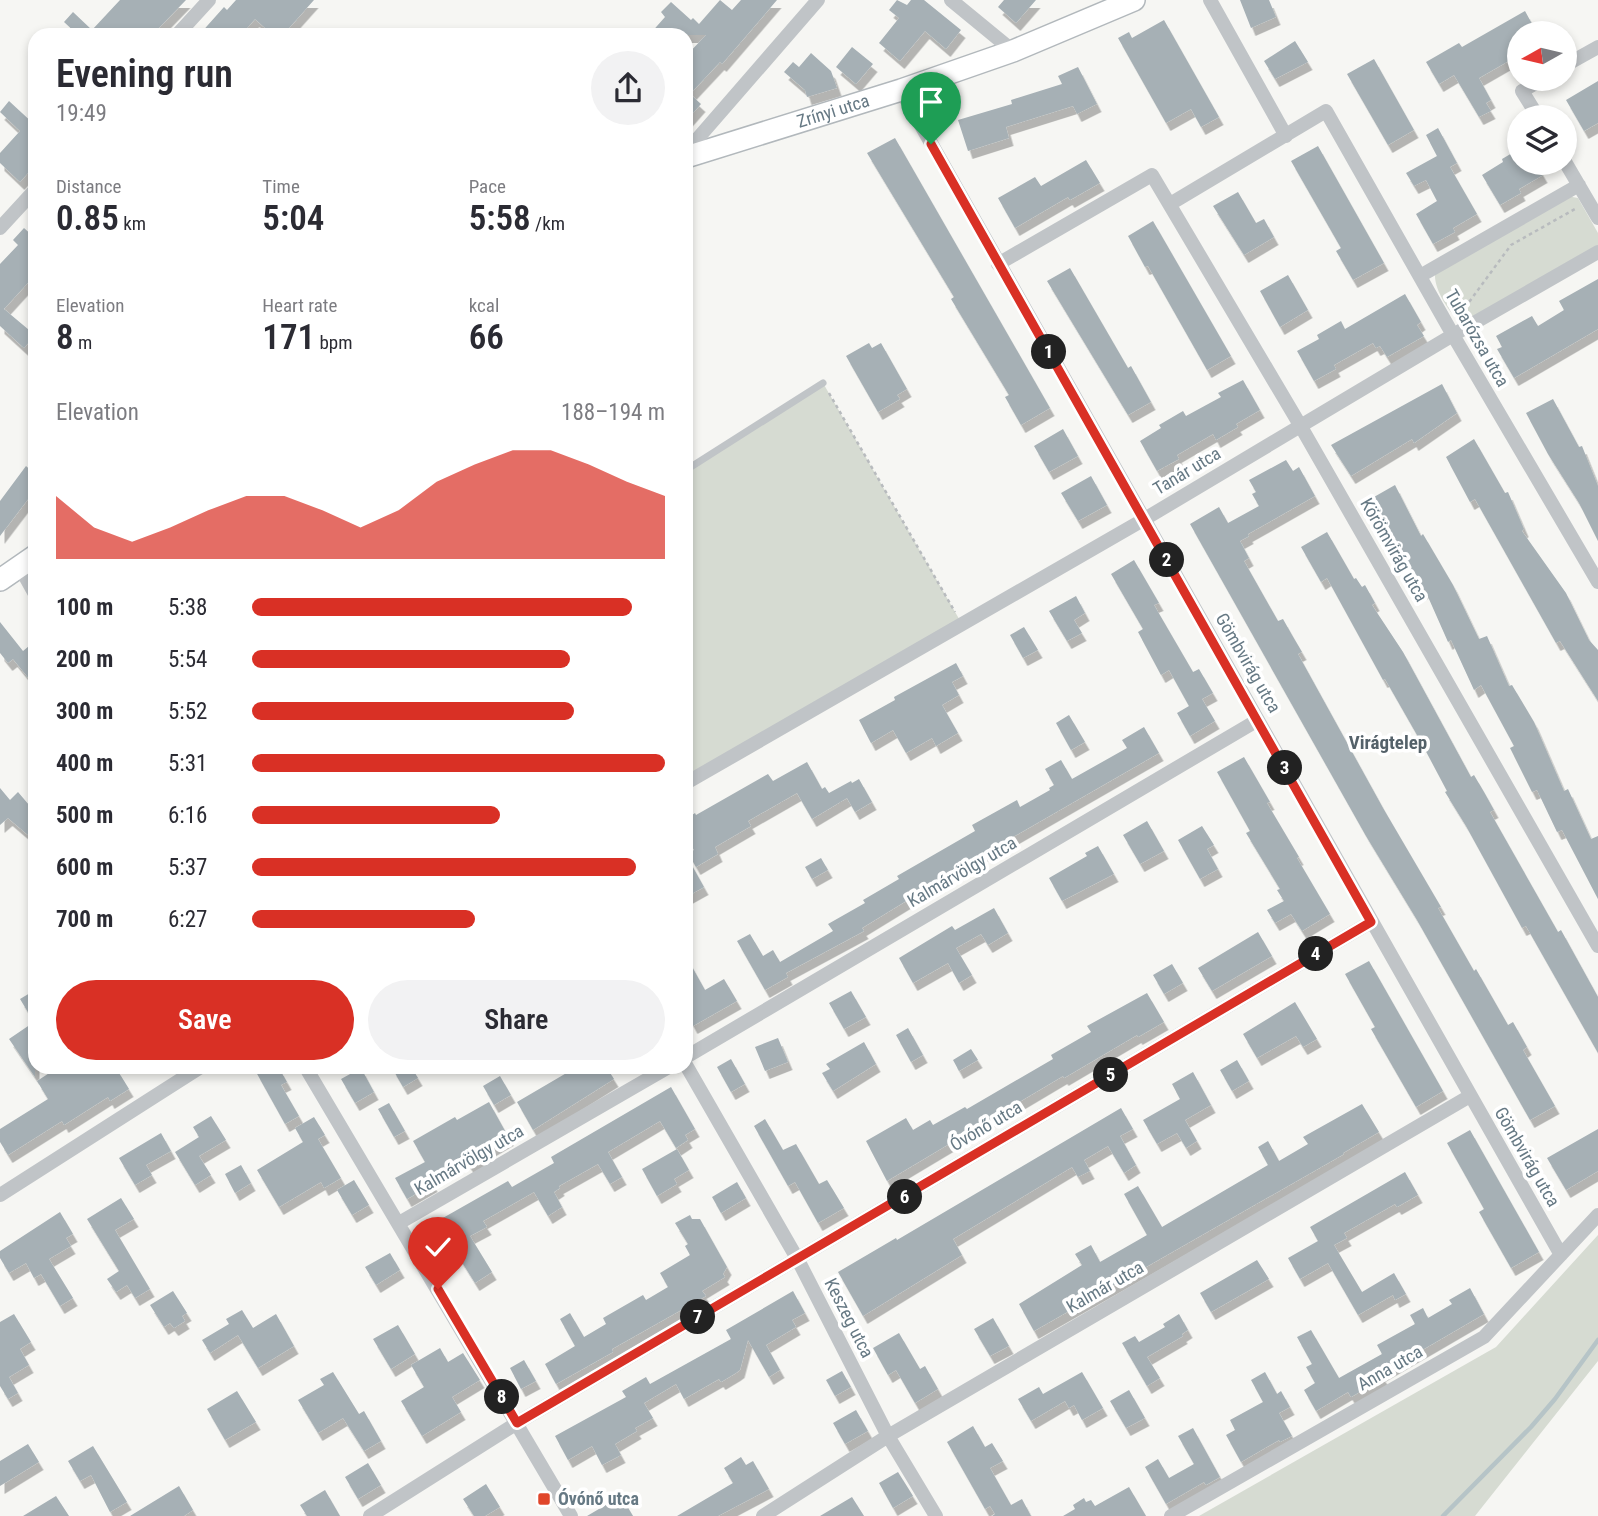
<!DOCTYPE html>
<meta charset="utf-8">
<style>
:root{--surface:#fff;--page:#f2f2f3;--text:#2b2b33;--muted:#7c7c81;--accent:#d93025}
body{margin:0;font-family:"Roboto Condensed",sans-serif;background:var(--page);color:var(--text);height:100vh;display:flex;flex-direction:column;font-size:26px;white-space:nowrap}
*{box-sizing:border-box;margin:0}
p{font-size:23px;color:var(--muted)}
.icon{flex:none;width:38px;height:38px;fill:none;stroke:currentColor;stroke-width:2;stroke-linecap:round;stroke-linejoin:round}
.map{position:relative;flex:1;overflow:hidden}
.panel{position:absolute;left:28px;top:28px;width:665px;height:1046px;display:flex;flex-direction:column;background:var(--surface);border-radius:21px;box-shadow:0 4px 10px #0003}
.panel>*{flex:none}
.needle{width:46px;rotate:262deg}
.controls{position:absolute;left:1507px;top:21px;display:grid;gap:14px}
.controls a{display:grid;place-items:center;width:70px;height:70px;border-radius:50%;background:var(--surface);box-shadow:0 4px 10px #0003;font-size:35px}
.pin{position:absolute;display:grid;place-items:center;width:60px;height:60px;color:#fff;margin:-72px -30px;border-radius:50% 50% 50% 0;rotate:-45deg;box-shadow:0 0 7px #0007}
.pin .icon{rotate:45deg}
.km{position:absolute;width:35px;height:35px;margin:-18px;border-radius:50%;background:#222;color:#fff;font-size:19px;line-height:35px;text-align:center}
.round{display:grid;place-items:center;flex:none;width:74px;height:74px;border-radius:37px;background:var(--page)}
.head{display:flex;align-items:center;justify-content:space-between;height:119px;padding:0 28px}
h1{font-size:38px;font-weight:600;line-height:52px}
.stats{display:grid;grid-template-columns:repeat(3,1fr);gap:10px;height:119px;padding:7px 28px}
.stats div{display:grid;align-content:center}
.stats b{font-size:35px;font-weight:600}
.stats small{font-size:19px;font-weight:400}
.stats p{font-size:19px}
.chart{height:196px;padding:14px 28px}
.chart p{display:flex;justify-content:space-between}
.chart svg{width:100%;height:126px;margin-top:7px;fill:var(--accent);opacity:.7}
.button{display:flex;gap:14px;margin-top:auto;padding:14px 28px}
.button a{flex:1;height:80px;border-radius:42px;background:var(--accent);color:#fff;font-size:28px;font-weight:600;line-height:80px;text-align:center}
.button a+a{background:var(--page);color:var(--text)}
ul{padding:0 28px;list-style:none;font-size:23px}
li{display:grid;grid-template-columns:112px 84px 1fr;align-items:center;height:52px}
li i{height:18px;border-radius:9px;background:var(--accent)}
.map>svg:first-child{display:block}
.green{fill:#d6dbd2}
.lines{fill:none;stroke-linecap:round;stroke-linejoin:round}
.stream{stroke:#b6c4c7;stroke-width:4.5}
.building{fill:#a6b0b5;filter:url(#shadow)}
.secondary-casing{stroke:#b2b8bc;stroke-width:24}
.path{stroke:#b8bbbe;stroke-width:2.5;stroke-dasharray:3.5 3.5;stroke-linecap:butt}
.lane{stroke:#c0c4c7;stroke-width:7}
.street{stroke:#c0c4c7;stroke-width:14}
.secondary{stroke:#fff;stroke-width:21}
.route-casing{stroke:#fff;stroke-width:14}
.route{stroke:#d93025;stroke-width:9}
.poi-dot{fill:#e0462a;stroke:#fff;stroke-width:2.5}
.labels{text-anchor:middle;stroke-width:7;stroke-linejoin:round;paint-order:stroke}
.street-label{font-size:18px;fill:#667984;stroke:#fff}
.poi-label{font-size:18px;font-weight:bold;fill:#667984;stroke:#fff;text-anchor:start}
.neighbourhood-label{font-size:19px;font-weight:bold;fill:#546169;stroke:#fff}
</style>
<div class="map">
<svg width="1598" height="1516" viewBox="0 0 1598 1516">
<defs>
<filter id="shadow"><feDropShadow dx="4.5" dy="8" stdDeviation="0" flood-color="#0004"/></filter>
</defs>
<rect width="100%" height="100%" fill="#f6f6f3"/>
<path class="green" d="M1567 196 1578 198 1598 233V245L1468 322H1461C1449 313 1434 289 1435 274Z
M823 383 962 624 686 783V470Z
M1598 1235V1361L1475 1516H1199L1496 1347Z"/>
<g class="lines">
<path class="stream" d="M1443 1516 1531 1427 1555 1399 1598 1340"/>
</g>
<path class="building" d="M120 0H186L152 35H78L64 22 73 12 92 30Z
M236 0H314L289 28 297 35H273L255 19 241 35H199L224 7 227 10Z
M720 0 732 10 741 0H777L722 64 720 62 690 94 701 104 686 121V56L706 35H649L665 17 661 12 671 2 691 20 693 18 699 24Z
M897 0 907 5 911 0H924L961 30 946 49 925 31 900 61 879 43 899 18 889 10Z
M1004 0H1036L1016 23 998 7Z
M1240 0H1269L1276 17 1251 28Z
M1525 11 1537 33H1519V55L1479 78 1491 100 1486 103 1491 111 1479 117 1454 75 1439 84 1426 62 1459 43 1462 47Z
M1164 20 1219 117 1201 127 1191 109 1166 123 1118 38 1129 32 1132 38Z
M1295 41 1308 62 1275 79 1264 61Z
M852 47 873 64 856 84 836 67Z
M811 53 831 71 837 88 807 97 805 90 784 72 793 62 799 67Z
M1374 59 1414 130 1388 145 1347 74Z
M1078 67 1097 104 1077 114 1073 106 1006 127 1009 138 968 151 958 120 1012 104 1011 100 1062 84 1058 76Z
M1598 81V123L1584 131 1566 100Z
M9 101 35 125V165L20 182 0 163V153L20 131 0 112Z
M1438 128 1457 163 1450 167 1477 214 1453 228 1455 232 1433 244 1416 214 1437 201 1426 180 1414 186 1406 173 1437 156 1426 135Z
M895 138 1050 408 1021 425 1005 397 1009 395 951 299 954 297 867 153Z
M1318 146 1384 263 1353 280 1336 251 1341 248 1291 161Z
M1519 149V163H1536L1543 175 1519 189 1521 193 1500 205 1482 175 1503 162 1502 159Z
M1086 160 1100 183 1070 200 1068 197 1015 228 998 198 1035 177 1041 186Z
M1238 192 1256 223 1264 219 1274 237 1244 255 1213 206Z
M1153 221 1231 356 1207 370 1148 266 1145 267 1128 236Z
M24 228 35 238V275L4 309 35 335 24 348 0 326V264L18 245 13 240Z
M1070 268 1128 368 1131 366 1151 402 1128 415 1047 281Z
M1288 275 1308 310 1280 327 1260 291Z
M1598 279V329L1514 378 1497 349 1502 347 1496 336 1532 316 1538 326 1564 310 1559 301Z
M1405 294 1421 322 1417 325 1424 336 1387 357 1380 346 1376 348 1373 343 1334 365 1336 369 1314 381 1297 351 1319 339 1317 335 1341 321 1345 329Z
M869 343 872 348 881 343 907 389 897 395 900 399 878 412 846 356Z
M1243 380 1260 410 1236 424 1238 427 1216 440 1213 434 1177 455 1179 459 1157 471 1140 441 1161 428 1159 425 1183 411 1186 416 1221 397 1218 393Z
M1442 384 1457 413 1414 443 1412 439 1351 476 1331 445Z
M1553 399 1579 447 1582 446 1598 486V541L1579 503 1548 454 1526 413Z
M1063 429 1078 456 1049 472 1034 446Z
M1474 439 1505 493 1508 492 1524 529 1522 531 1566 593 1589 640 1598 650V701L1560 641 1556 643 1475 499 1470 502 1446 457Z
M1286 460 1293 471 1299 467 1315 496 1248 534 1249 536 1240 541 1249 558 1244 561 1278 621 1283 619 1292 635 1302 652 1298 654 1383 808 1441 907 1438 908 1474 971 1476 969 1508 1025 1513 1022 1527 1047 1523 1050 1555 1106 1530 1120 1417 920 1366 836 1190 524 1219 507 1228 523 1259 506 1252 494 1256 492 1249 480Z
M26 466 35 474V490L0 536V501Z
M1091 476 1107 505 1078 521 1061 493Z
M1395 485 1421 536 1423 534 1453 585 1479 639 1487 636 1509 686 1512 685 1534 722 1564 791 1568 789 1591 839 1598 836V899L1562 830 1557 832 1537 790 1532 792 1510 748 1514 746 1481 685 1474 690 1451 640 1448 642 1425 590 1419 594 1397 550 1367 501Z
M1327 532 1354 579 1356 578 1362 587 1365 585 1375 603 1372 605 1403 652 1471 777 1474 775 1484 792 1494 810 1490 812 1558 932 1561 930 1598 997V1053L1526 926 1522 928 1466 826 1445 792 1447 791 1421 742 1385 679 1383 680 1327 578 1321 582 1301 547Z
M1134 560 1159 603 1154 605 1193 672 1199 669 1213 693 1202 699 1215 721 1190 736 1177 713 1189 706 1169 670 1161 675 1138 632 1143 629 1111 574Z
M1076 596 1085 613 1074 620 1082 633 1067 641 1049 611Z
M0 622 23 651 35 641V686L13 659 8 663 0 653Z
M1024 627 1038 650 1023 658 1010 635Z
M956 663 963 676 952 682 959 695 942 705 958 733 936 746 932 738 906 753 893 730 871 743 859 720 895 700 894 697Z
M1069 715 1085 742 1071 750 1056 723Z
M1144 727 1159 753 973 860 862 928 864 931 786 973 788 977 765 990 737 941 750 934 763 956 773 950 780 962 833 931 828 924 865 903 863 900 899 879 897 876 975 831 972 825 1017 800 1020 807 1050 790 1049 788 1054 785 1045 769 1061 760 1072 779 1127 748 1122 740Z
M1244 757 1270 802 1267 803 1299 857 1297 858 1330 914 1302 931 1291 914 1275 923 1267 910 1284 901 1277 890 1280 889 1246 833 1250 831 1217 772Z
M807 762 822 789 825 787 829 793 851 781 852 783 859 779 872 802 855 812 847 798 812 819 797 793 748 821 751 826 715 847 718 854 696 867 688 853 694 850 686 837V819L695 813 696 815 768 774 773 781Z
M0 788 10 800 18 792 35 812V841L8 818 0 825Z
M1147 821 1164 851 1140 864 1123 835Z
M1202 826 1214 845 1207 849 1218 869 1200 879 1178 840Z
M1098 846 1114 874 1062 901 1049 878 1087 856 1085 853Z
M686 855 704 887 686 897Z
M821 858 828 870 812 879 805 867Z
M994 908 1008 933 988 945 981 934 956 948 972 975 959 983 948 963 913 983 899 958 952 926 955 930Z
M1258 932 1272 956 1212 991 1198 968Z
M686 956 705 990 724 979 737 1001 693 1026 686 1013Z
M1369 961 1443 1091 1416 1107 1371 1029 1375 1027 1345 974Z
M1172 964 1183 983 1164 994 1153 975Z
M35 990V1077L9 1039 34 1022 20 999Z
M851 991 866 1017 844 1029 829 1003Z
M1147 993 1164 1022 1138 1037 1137 1035 1064 1078 1063 1076 887 1181 866 1141 906 1118 913 1130 930 1120 933 1125 965 1107 967 1109 1053 1059 1051 1055 1091 1032 1087 1026Z
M1295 1002 1317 1039 1303 1047 1296 1036 1257 1058 1243 1034Z
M908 1028 923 1055 911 1062 896 1035Z
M778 1038 788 1062 765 1071 755 1047Z
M864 1042 876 1064 833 1091 822 1073 830 1069 826 1064Z
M971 1049 978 1060 959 1071 953 1060Z
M731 1059 745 1084 731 1092 717 1067Z
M1237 1060 1249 1081 1232 1091 1220 1070Z
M57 1068H116L129 1089 110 1101 108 1097 64 1125 62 1121 8 1155 0 1142V1129L48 1099 37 1081Z
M263 1068H279L287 1082 281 1085 299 1116 285 1124 256 1072Z
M361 1068 374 1092 355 1103 341 1079Z
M392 1068H412L418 1078 403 1087Z
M575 1068H607L614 1079 533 1130 517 1102Z
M1193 1072 1211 1105 1185 1120 1197 1141 1186 1148 1177 1133 1157 1144 1143 1120 1180 1099 1172 1084Z
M500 1076 511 1095 494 1105 483 1086Z
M671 1087 695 1129 685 1135 688 1140 676 1148 660 1121 608 1152 622 1177 610 1184 598 1164 559 1186 560 1188 554 1192 562 1207 548 1216 534 1192 483 1221 487 1227 470 1236 492 1272 475 1283 453 1248 443 1254 427 1227 508 1181 512 1187 554 1163 551 1157Z
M489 1102 509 1138 485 1152 486 1155 469 1165 465 1159 430 1179 433 1184 407 1199 395 1178 425 1162 413 1141 455 1117 457 1120Z
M389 1103 405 1131 394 1137 378 1109Z
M1362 1104 1379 1132 1343 1153 1344 1154 1034 1331 1019 1304 1082 1265 1075 1254 1091 1245 1100 1262 1147 1235 1124 1194 1138 1186 1162 1227 1268 1165 1258 1147 1268 1141 1279 1161 1308 1144 1303 1137Z
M1121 1108 1133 1129 1120 1136 1136 1165 1124 1173 1108 1146 1084 1160 1090 1171 1078 1177 1072 1167 953 1239 962 1255 863 1316 838 1272 896 1238 897 1240Z
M211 1116 226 1140 199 1156 211 1175 195 1185 175 1152 199 1137 193 1127Z
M314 1117 325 1135 318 1139 341 1178 324 1188 321 1182 279 1207 257 1170 303 1142 295 1128Z
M765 1119 783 1150 796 1144 819 1184 827 1180 844 1208 818 1223 795 1182 788 1186 754 1126Z
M1598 1129V1171L1566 1190 1547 1158Z
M1470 1130 1539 1252 1511 1268 1479 1212 1484 1209 1447 1143Z
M161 1133 171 1151 146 1165 152 1175 135 1185 119 1158Z
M677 1149 689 1170 674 1179 677 1184 657 1196 642 1169Z
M241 1165 251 1183 235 1193 225 1174Z
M1405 1172 1418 1195 1397 1207 1395 1204 1344 1233 1347 1238 1334 1245 1362 1292 1394 1273 1406 1294 1395 1300 1393 1295 1358 1315 1328 1263 1300 1279 1288 1258 1318 1241 1310 1227Z
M354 1180 369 1205 352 1215 337 1190Z
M737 1182 746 1198 721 1213 712 1197Z
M121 1198 134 1219 115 1230 150 1289 135 1298 127 1285 116 1292 107 1279 119 1271 87 1219Z
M60 1212 73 1234 66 1238 71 1246 49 1259 73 1298 60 1306 41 1274 34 1278 26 1263 9 1273 0 1258V1251Z
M690 1215 692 1219H700L727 1267 723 1274 725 1277 702 1291 706 1296 612 1349 613 1352 556 1384 545 1364 575 1346 560 1319 570 1313 584 1337 606 1324 603 1318 643 1295 646 1300 668 1287 660 1273 690 1255 685 1246 688 1244 675 1223Z
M390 1253 400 1270 376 1285 365 1267Z
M1257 1260 1269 1279 1211 1312 1200 1293Z
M1470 1288 1484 1314 1381 1374 1384 1378 1351 1397 1348 1392 1316 1411 1304 1390 1315 1383 1306 1367 1312 1364 1297 1337 1311 1330 1339 1378 1382 1354 1377 1345 1415 1324 1410 1315 1423 1308 1428 1318 1452 1304 1449 1300Z
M173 1291 187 1313 182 1316 185 1321 174 1328 170 1323 164 1327 150 1305Z
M793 1291 805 1313 792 1320 796 1327 766 1345 780 1370 769 1377 748 1340 740 1370 736 1373 721 1382 719 1379 684 1399 676 1384 644 1403 653 1418 635 1428 637 1431 615 1444 621 1455 602 1465 592 1446 568 1460 555 1436 626 1397 622 1391 646 1377 650 1384 731 1339 726 1330Z
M242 1310 253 1328 276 1314 294 1346 258 1368 238 1335 210 1353 202 1340 229 1324 226 1319Z
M14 1314 31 1342 20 1349 29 1365 9 1377 18 1393 8 1399 0 1386V1322Z
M1179 1314 1188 1330 1182 1334 1183 1336 1147 1357 1160 1378 1147 1386 1122 1343 1135 1336 1139 1342 1165 1327 1163 1324Z
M993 1318 1009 1346 990 1356 974 1329Z
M398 1325 415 1354 391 1369 373 1339Z
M899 1333 920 1369 925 1366 938 1389 915 1403 896 1370 888 1375 873 1348Z
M440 1348 448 1362 463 1353 480 1380 452 1397 461 1412 422 1436 401 1401 424 1387 411 1365Z
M524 1360 536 1381 521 1389 510 1368Z
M842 1371 851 1387 835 1396 826 1380Z
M333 1372 359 1414 364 1411 381 1441 364 1451 343 1418 318 1433 298 1400 324 1385 320 1379Z
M1082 1372 1103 1408 1082 1420 1074 1405 1069 1408 1065 1401 1031 1421 1018 1399 1039 1387 1043 1394Z
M1265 1372 1277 1394 1281 1391 1290 1407 1279 1413 1292 1436 1280 1442 1279 1440 1241 1462 1226 1435 1235 1430 1230 1420 1263 1402 1251 1380Z
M1129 1390 1145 1418 1126 1428 1110 1401Z
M237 1391 256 1422 225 1440 207 1409Z
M856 1410 868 1431 845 1444 833 1423Z
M973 1426 985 1447 992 1443 1003 1461 990 1468 1011 1505 1022 1499 1031 1516H992L995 1514 990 1506 985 1509 947 1442Z
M1193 1428 1220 1477 1206 1485 1204 1482 1166 1504 1145 1467 1158 1459 1169 1478 1194 1464 1178 1436Z
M28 1444 39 1462 0 1486V1461Z
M93 1446 127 1502 110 1512 91 1475 80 1481 68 1461Z
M741 1457 746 1465 753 1461 769 1489 718 1516H677L733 1483 724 1468Z
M368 1463 381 1485 358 1499 345 1477Z
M898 1472 913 1496 893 1508 879 1483Z
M486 1484 500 1507 485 1516H474L463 1499Z
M179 1486 193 1510 184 1516H130Z
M1129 1487 1146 1516H1063L1075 1509 1073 1505 1084 1498 1086 1502 1091 1500 1095 1506Z
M325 1490 340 1516H307L300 1505Z
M56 1496 69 1516H23Z
M621 1496 633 1516H587Z
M852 1497 864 1516H820Z"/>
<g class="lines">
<g class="secondary-casing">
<g id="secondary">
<path id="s1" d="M686 157 901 90 1013 51 1134 0"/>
<path d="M0 580 35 556"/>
</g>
</g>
<path class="path" d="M1461 313 1511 245 1575 209
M829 393 955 612"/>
<path class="lane" d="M686 470 823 383"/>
<path class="street" d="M951 0 1013 51
M1210 0 1286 136
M177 35 209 0
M1564 66 1598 47
M901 90 1561 1255
M1538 117 1522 91 1543 79
M686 152 818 0
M1564 160 1598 218
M1170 204 1326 111 1453 335 1598 582
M0 228 35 190
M998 264 1152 175 1300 425 1598 946
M1420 276 1579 185
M20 567 35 594
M686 783 1143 520 1453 335 1598 252
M686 1057 1258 720
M686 1065 798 1260 888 1436 936 1516
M306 1068 571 1516
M0 1195 199 1068
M399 1223 667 1068
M370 1516 517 1423 1371 922
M763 1516 888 1436 1470 1096
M1171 1516 1484 1337 1598 1215"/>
<use href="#secondary" class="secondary"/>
</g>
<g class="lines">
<g class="route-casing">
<path id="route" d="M438 1289 517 1423 1371 922 931 144"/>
</g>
<use href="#route" class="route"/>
</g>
<rect class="poi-dot" x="537" y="1492" width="14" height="14" rx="3.5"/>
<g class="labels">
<g class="street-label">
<text dy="6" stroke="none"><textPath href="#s1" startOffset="154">Zrínyi utca</textPath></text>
<text transform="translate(1477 338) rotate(60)" y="6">Tubarózsa utca</text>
<text transform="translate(1187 471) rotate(-31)" y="6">Tanár utca</text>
<text transform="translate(1394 550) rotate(60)" y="6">Körömvirág utca</text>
<text transform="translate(1248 663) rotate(60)" y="6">Gömbvirág utca</text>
<text transform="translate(962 872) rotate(-30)" y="6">Kalmárvölgy utca</text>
<text transform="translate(986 1126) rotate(-31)" y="6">Óvónő utca</text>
<text transform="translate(1527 1157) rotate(60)" y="6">Gömbvirág utca</text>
<text transform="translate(469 1160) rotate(-30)" y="6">Kalmárvölgy utca</text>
<text transform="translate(1105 1287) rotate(-30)" y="6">Kalmár utca</text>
<text transform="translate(849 1318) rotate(63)" y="6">Keszeg utca</text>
<text transform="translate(1390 1368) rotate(-30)" y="6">Anna utca</text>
</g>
<g class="poi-label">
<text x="558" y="1505">Óvónő utca</text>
</g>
<g class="neighbourhood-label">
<text x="1388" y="749">Virágtelep</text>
</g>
</g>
</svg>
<div class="controls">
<a><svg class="needle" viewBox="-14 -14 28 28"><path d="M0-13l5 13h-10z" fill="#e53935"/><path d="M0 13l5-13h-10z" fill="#7c7c81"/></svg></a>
<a><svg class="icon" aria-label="layers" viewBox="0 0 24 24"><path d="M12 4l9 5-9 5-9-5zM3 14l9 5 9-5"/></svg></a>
</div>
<div class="pin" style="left:931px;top:144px;background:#1e9e55"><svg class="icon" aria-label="arrive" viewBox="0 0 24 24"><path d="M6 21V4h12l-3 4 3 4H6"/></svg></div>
<div class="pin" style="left:438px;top:1289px;background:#d93025"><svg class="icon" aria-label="check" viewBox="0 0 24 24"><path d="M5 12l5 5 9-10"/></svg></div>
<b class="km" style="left:1049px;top:352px">1</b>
<b class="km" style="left:1167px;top:560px">2</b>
<b class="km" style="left:1285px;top:768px">3</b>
<b class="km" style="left:1316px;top:954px">4</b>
<b class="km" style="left:1111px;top:1075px">5</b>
<b class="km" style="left:905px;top:1197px">6</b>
<b class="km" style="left:698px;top:1317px">7</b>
<b class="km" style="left:502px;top:1397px">8</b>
<section class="panel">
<div class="head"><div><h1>Evening run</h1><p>19:49</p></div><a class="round"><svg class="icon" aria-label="share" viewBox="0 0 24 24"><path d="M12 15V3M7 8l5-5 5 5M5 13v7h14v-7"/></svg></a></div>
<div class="stats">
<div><p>Distance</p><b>0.85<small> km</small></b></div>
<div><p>Time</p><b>5:04</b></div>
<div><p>Pace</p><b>5:58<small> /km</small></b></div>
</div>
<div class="stats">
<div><p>Elevation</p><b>8<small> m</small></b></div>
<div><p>Heart rate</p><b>171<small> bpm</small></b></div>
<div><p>kcal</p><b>66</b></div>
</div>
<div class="chart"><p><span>Elevation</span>188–194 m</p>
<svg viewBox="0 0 160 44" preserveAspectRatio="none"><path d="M0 44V22L10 33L20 38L30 33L40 27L50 22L60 22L70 27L80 33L90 27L100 17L110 11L120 6L130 6L140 11L150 17L160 22V44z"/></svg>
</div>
<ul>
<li><b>100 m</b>5:38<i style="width:92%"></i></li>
<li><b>200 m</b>5:54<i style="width:77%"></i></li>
<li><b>300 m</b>5:52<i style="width:78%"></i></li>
<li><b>400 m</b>5:31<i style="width:100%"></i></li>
<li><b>500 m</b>6:16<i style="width:60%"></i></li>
<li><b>600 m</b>5:37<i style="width:93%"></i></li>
<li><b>700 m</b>6:27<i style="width:54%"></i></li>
</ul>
<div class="button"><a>Save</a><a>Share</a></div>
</section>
</div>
